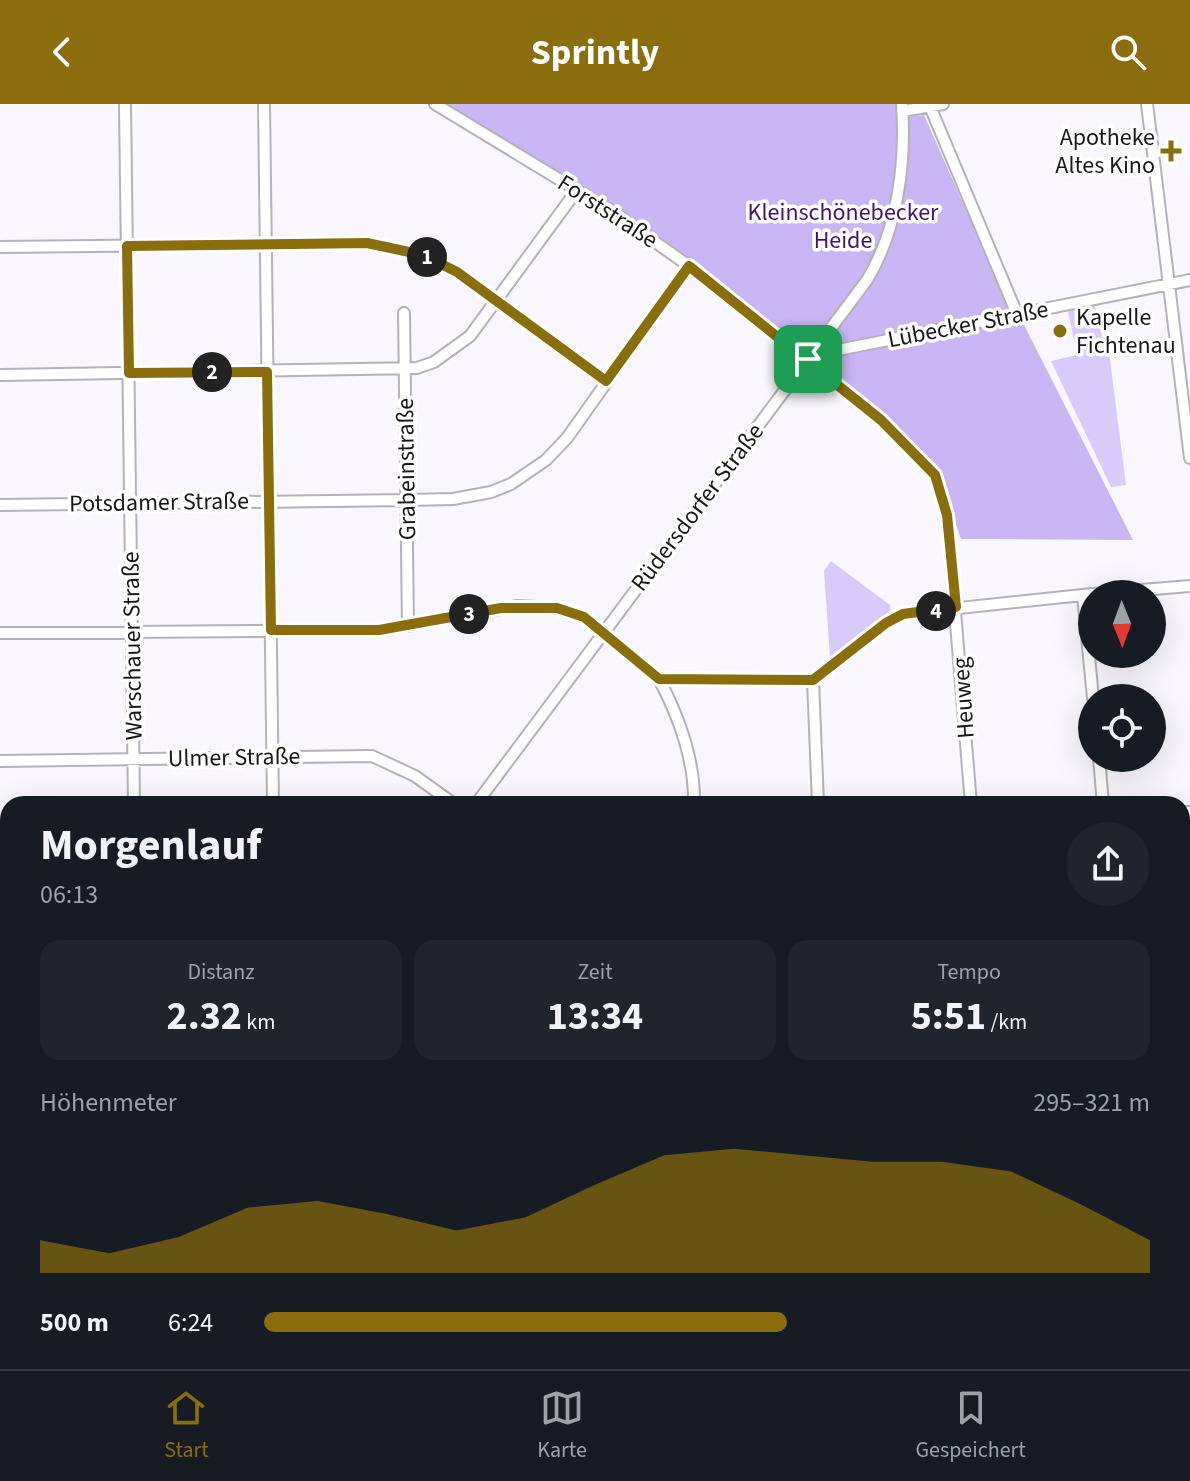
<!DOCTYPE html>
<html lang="de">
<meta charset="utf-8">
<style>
:root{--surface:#171b24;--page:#20242c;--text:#f1f3f6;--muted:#9ea1a6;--line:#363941;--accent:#8a6d0d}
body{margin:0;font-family:"Source Sans 3",sans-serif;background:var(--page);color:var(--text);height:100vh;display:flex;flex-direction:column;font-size:30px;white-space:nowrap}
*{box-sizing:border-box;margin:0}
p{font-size:26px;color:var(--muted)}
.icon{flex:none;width:44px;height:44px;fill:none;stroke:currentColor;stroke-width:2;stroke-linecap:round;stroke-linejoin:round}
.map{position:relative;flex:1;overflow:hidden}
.drawer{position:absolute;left:0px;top:692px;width:1190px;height:574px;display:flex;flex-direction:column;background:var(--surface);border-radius:24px 24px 0 0;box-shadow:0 8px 32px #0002}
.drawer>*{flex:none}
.needle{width:52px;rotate:179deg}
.fabs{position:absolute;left:1078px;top:476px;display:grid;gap:16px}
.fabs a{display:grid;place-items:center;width:88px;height:88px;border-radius:50%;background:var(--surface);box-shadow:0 8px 32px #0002;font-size:40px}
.pin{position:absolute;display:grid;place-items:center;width:68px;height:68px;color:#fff;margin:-34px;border-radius:16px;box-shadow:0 4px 12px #0006}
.km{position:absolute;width:40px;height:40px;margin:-20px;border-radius:50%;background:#222;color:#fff;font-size:22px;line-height:40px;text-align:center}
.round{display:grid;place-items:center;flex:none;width:84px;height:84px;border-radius:42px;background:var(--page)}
.overview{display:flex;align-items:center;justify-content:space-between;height:136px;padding:0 40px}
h1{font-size:44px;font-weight:700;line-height:60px}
.stats{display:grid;grid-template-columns:repeat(3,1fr);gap:12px;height:136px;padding:8px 40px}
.stats div{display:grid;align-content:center;border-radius:20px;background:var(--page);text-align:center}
.stats b{font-size:40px;font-weight:700}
.stats small{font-size:22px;font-weight:400}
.stats p{font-size:22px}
.chart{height:224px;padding:16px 40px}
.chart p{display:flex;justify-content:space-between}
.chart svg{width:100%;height:144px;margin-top:8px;fill:var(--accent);opacity:.7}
ul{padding:0 40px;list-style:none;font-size:26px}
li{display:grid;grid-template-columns:128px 96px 1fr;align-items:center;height:60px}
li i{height:20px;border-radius:10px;background:var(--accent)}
header{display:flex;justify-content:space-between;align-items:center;height:104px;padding:0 40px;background:var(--accent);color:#fff;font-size:36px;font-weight:700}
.dock{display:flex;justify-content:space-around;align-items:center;height:112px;border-top:2px solid var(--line);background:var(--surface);font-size:22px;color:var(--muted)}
.dock a{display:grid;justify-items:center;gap:4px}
.dock .active{color:var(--accent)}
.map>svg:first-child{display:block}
.built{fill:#ece9f6}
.green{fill:#d8caf9}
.forest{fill:#c9b5f4}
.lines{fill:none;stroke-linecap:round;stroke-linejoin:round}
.minor-casing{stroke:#b4b2b8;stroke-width:14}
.major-casing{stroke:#978fac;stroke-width:16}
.minor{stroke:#fff;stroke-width:10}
.major{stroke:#eae2fd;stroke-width:12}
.tram{stroke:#8f8e92;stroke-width:2}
.route-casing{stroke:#fff;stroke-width:16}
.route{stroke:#8a6d0d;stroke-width:10}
.poi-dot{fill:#8a6d0d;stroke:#fff;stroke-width:3}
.labels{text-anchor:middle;stroke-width:7;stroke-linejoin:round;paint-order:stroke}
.poi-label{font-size:24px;fill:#18181a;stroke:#fff;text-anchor:end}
.street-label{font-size:24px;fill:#18181a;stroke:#fff}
.park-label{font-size:24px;fill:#3f1570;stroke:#fff}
</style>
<header><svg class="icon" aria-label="back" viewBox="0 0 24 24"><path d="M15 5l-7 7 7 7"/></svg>Sprintly<svg class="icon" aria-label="search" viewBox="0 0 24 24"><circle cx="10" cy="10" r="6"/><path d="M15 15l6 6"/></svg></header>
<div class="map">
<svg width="1190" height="1265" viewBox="0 0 1190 1265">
<rect width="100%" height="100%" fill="#f9f7fd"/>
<path class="built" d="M0 1062 8 1063V1115H0Z"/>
<path class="green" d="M1095 202 1104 240H1108L1126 381 1111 383 1051 257 1077 251 1068 207Z
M831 457 890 501V507L830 554 824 467Z
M683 1258H871L872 1265H684Z"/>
<path class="forest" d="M441 0H896L897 14 924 11 1010 205 1021 215 1133 436 961 435 936 362 765 216 627 113Z
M1182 807 1190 808V879L1182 878Z
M871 1258H922L921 1265H872Z"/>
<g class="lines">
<g class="minor-casing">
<path id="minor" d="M125 0 134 700
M264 0 273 700
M435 0 613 108 689 162 808 255 881 316 935 371 947 411 971 700
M929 0 1017 210
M1147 0 1190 354
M902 7 943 0
M0 143 367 139 423 151 457 168 606 277
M404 209 408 522
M816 245 833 247 1190 176
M0 271 417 264 434 258 470 232 577 86
M0 401 407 396 453 395 491 388 511 380 546 356 567 334 689 162
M1093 490 1190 482
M1083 491 1093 594
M0 529 379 526 518 502 557 504 584 513 659 575 813 576 886 519 903 510 1092 490
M659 575C679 613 695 656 694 700
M813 576 818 700
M1099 654 1103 700
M0 657 372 652 415 672 454 700
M476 700 867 176C898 125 906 59 902 0
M1182 708H1190
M1182 800 1190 801
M0 929 8 938
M1182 1056 1190 989
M1182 1071 1190 1074
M0 1177 8 1180
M1182 1256H1190
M448 1258V1265
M626 1258 627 1265
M1025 1258V1265
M52 1265 57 1258
M1144 1265 1145 1258
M1165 1265 1166 1258"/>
</g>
<g class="major-casing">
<path id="major" d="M0 1053 8 1054
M277 1258 283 1265"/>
</g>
<use href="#minor" class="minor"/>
<use href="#major" class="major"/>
<path class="tram" d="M0 1047H8
M285 1258 292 1265"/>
</g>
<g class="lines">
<g class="route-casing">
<path id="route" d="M367 139 423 151 457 168 606 277 689 162 881 316 935 371 947 411 956 503 903 510 886 519 813 576 659 575 584 513 557 504H501L379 526H271L267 268 129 269 127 142Z"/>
</g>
<use href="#route" class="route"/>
</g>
<g class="poi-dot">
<path d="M1167 35h8v8h8v8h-8v8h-8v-8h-8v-8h8z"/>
<circle cx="1060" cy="227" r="8"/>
</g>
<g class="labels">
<g class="poi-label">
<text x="1155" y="41">Apotheke<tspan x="1155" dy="28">Altes Kino</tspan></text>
<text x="1076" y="221" text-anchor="start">Kapelle<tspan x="1076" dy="28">Fichtenau</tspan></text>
</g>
<g class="street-label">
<text transform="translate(608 107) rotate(33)" y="8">Forststraße</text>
<text transform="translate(968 220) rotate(-11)" y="8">Lübecker Straße</text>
<text transform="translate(406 365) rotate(-91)" y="8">Grabeinstraße</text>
<text transform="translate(159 398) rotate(-1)" y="8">Potsdamer Straße</text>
<text transform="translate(697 403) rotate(-53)" y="8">Rüdersdorfer Straße</text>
<text transform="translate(132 542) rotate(-91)" y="8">Warschauer Straße</text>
<text transform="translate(963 594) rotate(-94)" y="8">Heuweg</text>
<text transform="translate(234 653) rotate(-1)" y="8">Ulmer Straße</text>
</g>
<g class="park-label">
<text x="843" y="116">Kleinschönebecker<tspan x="843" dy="28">Heide</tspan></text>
</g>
</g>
</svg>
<div class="fabs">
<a><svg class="needle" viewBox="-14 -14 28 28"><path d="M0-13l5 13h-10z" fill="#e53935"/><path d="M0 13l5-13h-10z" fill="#9ea1a6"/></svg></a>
<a><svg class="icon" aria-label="locate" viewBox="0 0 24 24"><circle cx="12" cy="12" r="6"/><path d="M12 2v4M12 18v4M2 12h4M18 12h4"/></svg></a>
</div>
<div class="pin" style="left:808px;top:255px;background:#1e9e55"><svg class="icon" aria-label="arrive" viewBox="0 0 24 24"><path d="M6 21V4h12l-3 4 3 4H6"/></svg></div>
<b class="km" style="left:427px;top:153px">1</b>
<b class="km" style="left:212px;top:268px">2</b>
<b class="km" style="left:469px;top:510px">3</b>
<b class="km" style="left:936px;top:507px">4</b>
<section class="drawer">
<div class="overview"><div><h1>Morgenlauf</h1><p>06:13</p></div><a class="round"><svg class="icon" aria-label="share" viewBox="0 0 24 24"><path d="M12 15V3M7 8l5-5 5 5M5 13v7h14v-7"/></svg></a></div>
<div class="stats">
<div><p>Distanz</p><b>2.32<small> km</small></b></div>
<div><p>Zeit</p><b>13:34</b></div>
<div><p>Tempo</p><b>5:51<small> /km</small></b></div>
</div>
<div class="chart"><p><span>Höhenmeter</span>295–321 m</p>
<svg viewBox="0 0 160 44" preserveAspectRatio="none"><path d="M0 44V34L10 38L20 33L30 24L40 22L50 26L60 31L70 27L80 17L90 8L100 6L110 8L120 10L130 10L140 13L150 23L160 34V44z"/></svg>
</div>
<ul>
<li><b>500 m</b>6:24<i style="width:59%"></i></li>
</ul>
</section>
</div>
<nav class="dock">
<a class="active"><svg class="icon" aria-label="home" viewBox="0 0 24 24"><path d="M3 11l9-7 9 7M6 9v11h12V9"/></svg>Start</a>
<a><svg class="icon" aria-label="map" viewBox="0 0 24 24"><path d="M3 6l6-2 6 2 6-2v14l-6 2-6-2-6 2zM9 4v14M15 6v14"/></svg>Karte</a>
<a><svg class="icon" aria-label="saved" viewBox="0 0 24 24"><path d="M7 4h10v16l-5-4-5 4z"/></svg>Gespeichert</a>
</nav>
